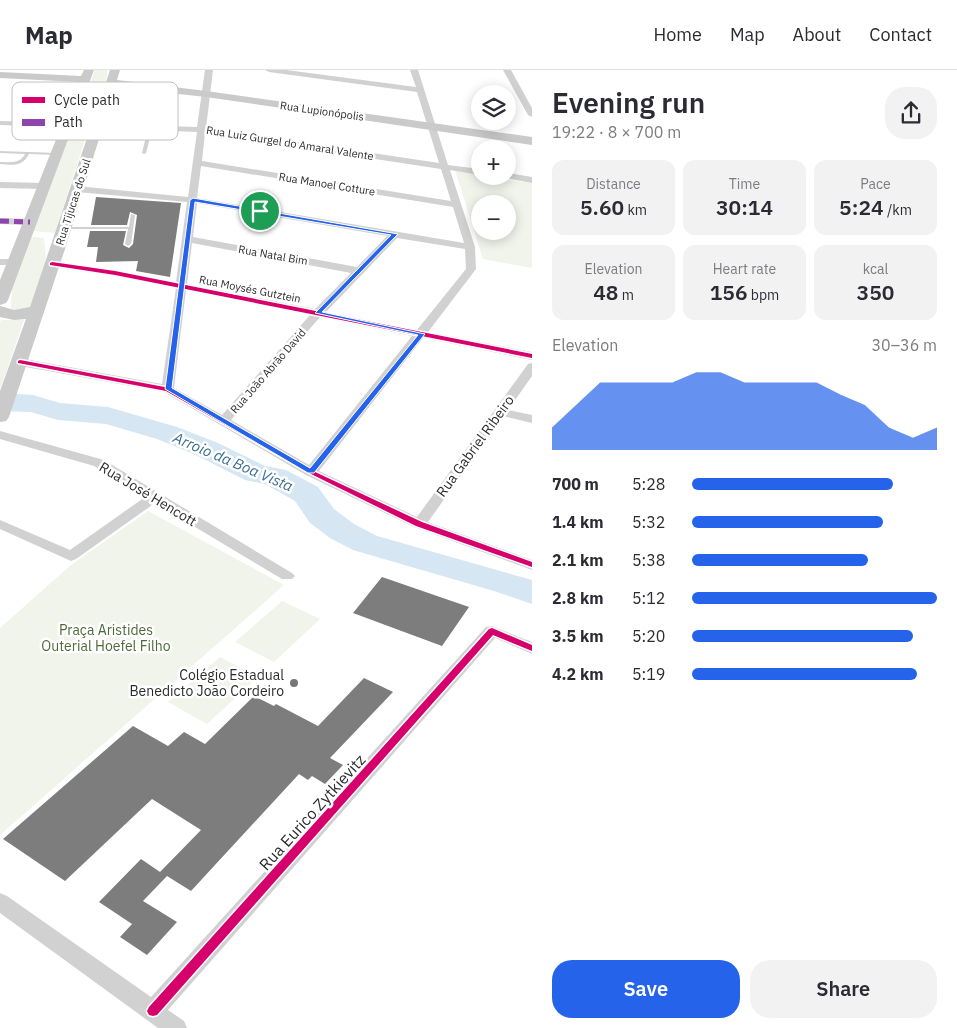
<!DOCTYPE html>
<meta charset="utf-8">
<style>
:root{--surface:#fff;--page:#f2f2f3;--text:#2b2b33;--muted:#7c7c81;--line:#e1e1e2;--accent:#2563eb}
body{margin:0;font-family:"IBM Plex Sans",sans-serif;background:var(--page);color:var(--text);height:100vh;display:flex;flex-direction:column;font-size:19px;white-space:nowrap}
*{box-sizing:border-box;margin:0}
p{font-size:16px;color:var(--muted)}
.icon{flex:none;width:28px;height:28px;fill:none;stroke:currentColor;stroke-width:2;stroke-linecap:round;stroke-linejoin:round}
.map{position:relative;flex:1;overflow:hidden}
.panel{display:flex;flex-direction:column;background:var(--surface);width:425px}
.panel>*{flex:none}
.controls{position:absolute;left:471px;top:15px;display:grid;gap:10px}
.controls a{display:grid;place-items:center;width:45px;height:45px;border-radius:50%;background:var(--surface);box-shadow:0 2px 12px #0003;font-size:25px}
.pin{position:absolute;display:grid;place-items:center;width:42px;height:42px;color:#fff;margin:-21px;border:2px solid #fff;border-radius:50%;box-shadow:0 1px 5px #0007}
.round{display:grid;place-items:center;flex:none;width:52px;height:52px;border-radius:20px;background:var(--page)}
.head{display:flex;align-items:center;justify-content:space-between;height:85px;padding:0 20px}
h1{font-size:28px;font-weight:600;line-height:38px}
.metrics{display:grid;grid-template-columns:repeat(3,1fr);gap:8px;height:85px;padding:5px 20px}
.metrics div{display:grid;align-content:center;border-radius:12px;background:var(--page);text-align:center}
.metrics b{font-size:21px;font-weight:600}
.metrics small{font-size:14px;font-weight:400}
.metrics p{font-size:14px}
.chart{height:140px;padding:10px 20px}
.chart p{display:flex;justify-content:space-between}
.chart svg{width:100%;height:90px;margin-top:5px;fill:var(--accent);opacity:.7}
.primary-button{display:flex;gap:10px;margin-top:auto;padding:10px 20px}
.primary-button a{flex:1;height:58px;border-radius:20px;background:var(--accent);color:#fff;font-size:20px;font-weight:600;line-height:58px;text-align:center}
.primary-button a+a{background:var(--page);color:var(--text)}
ul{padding:0 20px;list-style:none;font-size:16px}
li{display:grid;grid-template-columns:80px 60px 1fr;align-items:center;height:38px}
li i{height:12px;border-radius:6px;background:var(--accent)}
header{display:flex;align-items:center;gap:30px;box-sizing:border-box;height:70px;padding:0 25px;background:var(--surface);border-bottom:1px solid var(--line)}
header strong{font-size:24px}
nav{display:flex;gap:28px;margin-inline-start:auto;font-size:18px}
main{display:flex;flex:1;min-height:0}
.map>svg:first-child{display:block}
.green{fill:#f0f4ea;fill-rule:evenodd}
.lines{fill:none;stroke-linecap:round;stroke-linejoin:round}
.river{fill:#d6e6f2;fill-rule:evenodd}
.building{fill:#7d7d7d}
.lane{fill:#d1d1d1;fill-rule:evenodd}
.street{fill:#d1d1d1;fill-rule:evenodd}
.secondary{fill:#cacaca;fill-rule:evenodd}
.quiet-far1{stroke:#8e44ad;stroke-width:4;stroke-dasharray:7 4;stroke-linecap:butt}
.quiet{stroke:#8e44ad;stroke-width:5;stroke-dasharray:9 5;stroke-linecap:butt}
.cycleway-casing{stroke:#fff;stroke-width:3}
.cycleway{fill:#d6006c;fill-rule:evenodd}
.route{fill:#2563eb;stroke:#fff;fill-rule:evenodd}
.poi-dot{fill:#767676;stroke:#fff;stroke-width:2}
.labels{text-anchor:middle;stroke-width:5;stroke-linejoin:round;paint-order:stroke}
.far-street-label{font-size:11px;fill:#2c2c2c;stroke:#fff}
.street-label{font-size:14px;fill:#2c2c2c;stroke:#fff}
.park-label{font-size:14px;fill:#4f6939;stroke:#fff}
.poi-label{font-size:14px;fill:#2c2c2c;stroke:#fff;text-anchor:end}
.water-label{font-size:15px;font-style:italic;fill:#396e90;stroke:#fff}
.near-street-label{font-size:16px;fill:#2c2c2c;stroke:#fff}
.key{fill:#fff;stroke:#c0c0c0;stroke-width:1}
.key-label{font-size:14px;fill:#2c2c2c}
</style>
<header>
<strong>Map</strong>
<nav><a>Home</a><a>Map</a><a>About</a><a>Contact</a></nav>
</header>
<main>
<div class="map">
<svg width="532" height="958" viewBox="0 0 532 958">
<rect width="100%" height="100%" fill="#fff"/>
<path class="green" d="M95 0H107V6L95 45 86 47 78 45Z
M75 50 91 51 55 163 33 161Z
M455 100 480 104V106L532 113V198L483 189ZM480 134H508V161H480Z
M34 167 44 168 46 190 30 239 13 240 11 239 12 216 28 169Z
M1 250H24L0 320V253Z
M148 441 284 515 0 765V558L71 495Z
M282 531 320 549 274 592 235 572Z
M220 587 258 607 207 654 168 632Z"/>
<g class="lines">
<path class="river" d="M0 323 33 325 60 333 108 337 177 357 218 373 265 396 286 400 318 417 334 439 354 454 377 466 532 510V534L494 521 353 480 330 468 310 453 295 431 265 414 245 410 196 385 157 369 106 354 58 350 31 342 0 341Z"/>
</g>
<path class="building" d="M96 127 181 133 170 207 136 201 138 191 96 192 98 177H87L90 161H126L123 175 129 178 133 174 137 145 130 142 127 155H91Z
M382 507 469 537 442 576 353 543Z
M364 608 393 622 330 688 343 695 325 714 312 706 308 710 299 704 191 821 167 806 143 831 177 852 147 885 120 867 132 854 99 832 141 789 160 802 201 760 152 729 65 811 3 769 133 656 168 676 184 662 205 674 254 626 274 636 276 634 318 656Z"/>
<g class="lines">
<path class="lane" d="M50 21 52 22 47 34 74 38H75V40L44 36 48 22Z
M158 25 161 26 146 83 144 84 142 83 146 66 119 67 117 66 119 65 147 64Z
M0 81 57 83 59 84 57 85 29 84C22 97 13 95 0 94V92C10 92 20 94 25 84L0 83Z
M131 144 135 145 131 174 128 176 125 174 128 159H65L63 158 65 157H129Z"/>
<path class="street" d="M205 0H213L206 58 439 93 417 22 269 2 265 0H286L416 17 410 0H418L448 95 480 99V105L450 100 475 177 476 199 428 262 532 282V290L423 268 319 401 417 447 528 294 532 293V306L508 340 532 345V353L503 346 428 452 532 490V500L414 457 306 405 164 322 20 296 14 292 20 288 162 314 176 218 115 206 52 197 47 194 52 191 115 200 176 212 187 132 77 122 72 119 77 116 188 127 197 62 98 58 94 56 98 54 197 57ZM205 63 441 99 451 131 202 91ZM201 96 453 137 464 173 197 128ZM197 133 387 166 357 197 193 167ZM397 168 465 179 466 199 417 260 326 242ZM192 173 351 203 315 239 187 214ZM186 220 310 245 222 345 174 318ZM320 247 412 266 309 395 231 350Z
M503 0H511L532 38V47L528 45Z
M0 51 67 53 71 55 67 57 0 55Z
M508 103 532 107V113L505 108 504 106H508Z
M0 112 44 113 49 116 44 119 0 118Z
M0 148 30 149 35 152 30 155 0 154Z
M0 189H13L18 192 13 195H0Z
M0 361 104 390 292 503 295 506 292 509H282L155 433 76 489 71 491 0 459V450L70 480 145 427 94 396 0 369Z
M492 556 532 572V584L495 568 168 940 184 951 187 958H158L0 843V823L7 826 151 927 486 557Z"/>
<path class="secondary" d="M84 0H94L8 230 6 233 0 235V210L79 12 0 8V2L81 6Z
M110 0H120L117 10 206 21 532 67V75L206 27 115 17 65 179 9 347 6 351 0 352V321L26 249 14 250 0 247V236L14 240 30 237Z"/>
<path class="quiet-far1" d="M0 151H5"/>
<path class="quiet" d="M0 151 30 152"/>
<g class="cycleway-casing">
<path id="cycleway" d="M52 192 115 201 532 284V288L115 205 50 195V193Z
M20 290 170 318 313 401 422 452 532 492V497L416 456 309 403 166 321 18 293V291Z
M492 558 532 575V581L493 565 157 945 153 946 149 945 147 941 149 937 489 559Z"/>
</g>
<use href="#cycleway" class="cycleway"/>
</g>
<path class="route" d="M193 128 398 164 322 242 425 264 314 403H308L165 319 190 130ZM195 132 391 165 315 243 418 265 310 398 172 318Z"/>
<circle class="poi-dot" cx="294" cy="613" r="5"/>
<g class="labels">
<g class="far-street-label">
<text transform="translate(322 41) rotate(8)" y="4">Rua Lupionópolis</text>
<text transform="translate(290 73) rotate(9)" y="4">Rua Luiz Gurgel do Amaral Valente</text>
<text transform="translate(327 114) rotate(9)" y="4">Rua Manoel Cotture</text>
<text transform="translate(73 132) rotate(-72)" y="4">Rua Tijucas do Sul</text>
<text transform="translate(273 185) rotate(10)" y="4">Rua Natal Bim</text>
<text transform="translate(250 219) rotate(11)" y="4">Rua Moysés Gutztein</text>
<text transform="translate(268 301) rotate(-49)" y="4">Rua João Abrão David</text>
</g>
<g class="street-label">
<text transform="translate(475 376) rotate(-54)" y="5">Rua Gabriel Ribeiro</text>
<text transform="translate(148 424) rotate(31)" y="5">Rua José Hencott</text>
</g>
<g class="park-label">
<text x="106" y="565">Praça Aristides<tspan x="106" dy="16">Outerial Hoefel Filho</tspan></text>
</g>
<g class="poi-label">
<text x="284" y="610">Colégio Estadual<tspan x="284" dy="16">Benedicto João Cordeiro</tspan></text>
</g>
<g class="water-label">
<text transform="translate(233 392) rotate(23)" y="5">Arroio da Boa Vista</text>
</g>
<g class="near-street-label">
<text transform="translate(312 742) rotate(-48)" y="6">Rua Eurico Zytkievitz</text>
</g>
</g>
<rect x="12" y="12" width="166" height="58" rx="8" class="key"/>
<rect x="22" y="27" width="23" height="6" fill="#d6006c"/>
<rect x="22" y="49" width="23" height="7" fill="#8e44ad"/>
<g class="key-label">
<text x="54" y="35">Cycle path</text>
<text x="54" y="57">Path</text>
</g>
</svg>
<div class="controls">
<a><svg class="icon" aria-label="layers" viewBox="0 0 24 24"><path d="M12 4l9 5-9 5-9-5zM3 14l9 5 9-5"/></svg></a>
<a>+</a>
<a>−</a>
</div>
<div class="pin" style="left:260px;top:141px;background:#1e9e55"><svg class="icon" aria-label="arrive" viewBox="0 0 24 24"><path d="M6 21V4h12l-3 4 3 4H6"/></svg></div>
</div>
<section class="panel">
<div class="head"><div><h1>Evening run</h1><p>19:22 · 8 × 700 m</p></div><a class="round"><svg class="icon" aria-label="share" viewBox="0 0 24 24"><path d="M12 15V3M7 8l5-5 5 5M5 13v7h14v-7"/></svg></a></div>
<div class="metrics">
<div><p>Distance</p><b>5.60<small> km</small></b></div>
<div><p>Time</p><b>30:14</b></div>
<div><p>Pace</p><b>5:24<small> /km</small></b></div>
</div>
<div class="metrics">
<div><p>Elevation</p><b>48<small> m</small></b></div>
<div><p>Heart rate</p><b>156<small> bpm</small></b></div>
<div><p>kcal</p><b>350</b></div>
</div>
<div class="chart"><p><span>Elevation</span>30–36 m</p>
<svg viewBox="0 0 160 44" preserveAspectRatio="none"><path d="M0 44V33L10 22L20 11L30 11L40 11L50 11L60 6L70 6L80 11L90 11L100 11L110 11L120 17L130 22L140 33L150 38L160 33V44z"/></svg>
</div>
<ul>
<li><b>700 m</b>5:28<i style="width:82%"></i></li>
<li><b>1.4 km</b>5:32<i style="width:78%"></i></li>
<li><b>2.1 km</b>5:38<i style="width:72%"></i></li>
<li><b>2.8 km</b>5:12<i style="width:100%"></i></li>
<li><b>3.5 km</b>5:20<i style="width:90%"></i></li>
<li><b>4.2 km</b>5:19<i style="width:92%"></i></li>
</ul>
<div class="primary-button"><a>Save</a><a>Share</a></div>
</section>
</main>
